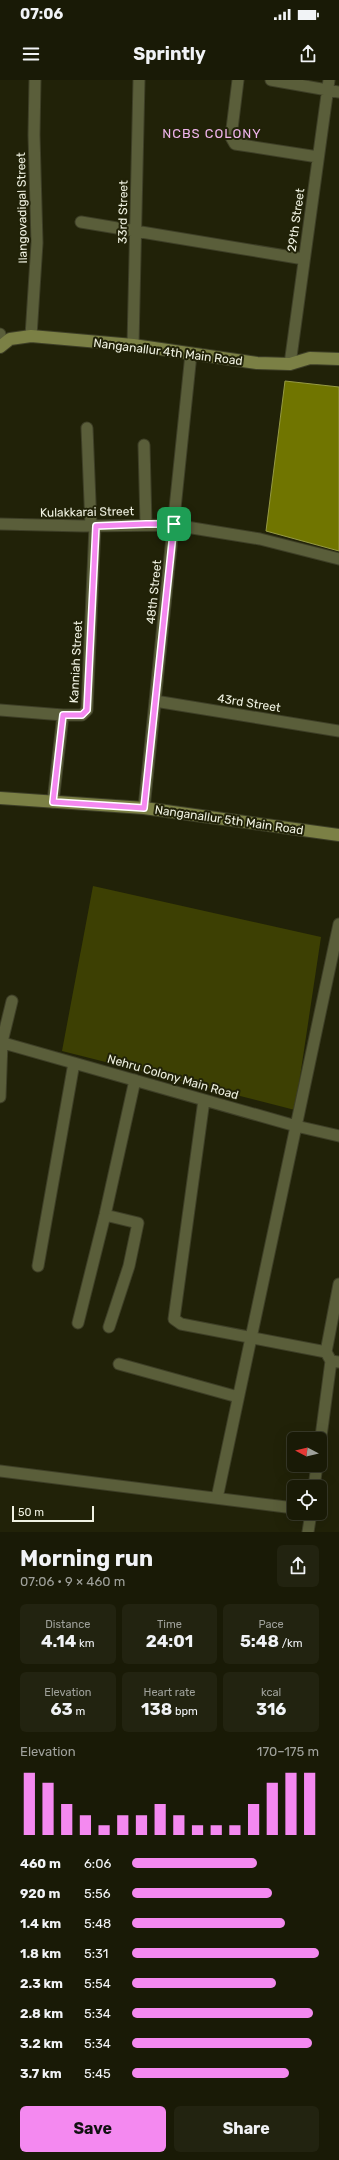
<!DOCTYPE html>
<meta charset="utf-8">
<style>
:root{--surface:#191a06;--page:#222310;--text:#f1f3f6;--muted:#9fa19b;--line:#373828;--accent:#f489f0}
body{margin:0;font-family:Rubik,sans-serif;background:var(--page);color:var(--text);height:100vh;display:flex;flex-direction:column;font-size:15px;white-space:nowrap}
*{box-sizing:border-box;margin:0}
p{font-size:13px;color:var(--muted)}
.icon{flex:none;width:22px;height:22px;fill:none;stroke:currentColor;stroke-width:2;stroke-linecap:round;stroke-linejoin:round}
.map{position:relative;height:1452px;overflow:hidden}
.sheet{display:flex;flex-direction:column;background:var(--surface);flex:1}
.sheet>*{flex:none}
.needle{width:26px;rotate:277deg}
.tools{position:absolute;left:287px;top:1352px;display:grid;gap:8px}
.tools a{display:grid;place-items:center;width:40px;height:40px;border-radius:6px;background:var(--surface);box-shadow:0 4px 16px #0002,0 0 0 1px var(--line);font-size:20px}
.scale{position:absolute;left:12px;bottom:10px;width:82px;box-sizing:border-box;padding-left:4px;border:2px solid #f0f2e2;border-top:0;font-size:11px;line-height:14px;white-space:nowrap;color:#f0f2e2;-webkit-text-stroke:3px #212208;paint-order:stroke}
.pin{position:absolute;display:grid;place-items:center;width:34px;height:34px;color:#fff;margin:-17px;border-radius:8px;box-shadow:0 2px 6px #0006}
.round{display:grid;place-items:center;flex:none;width:42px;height:42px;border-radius:6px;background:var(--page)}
.overview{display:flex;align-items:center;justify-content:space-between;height:68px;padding:0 20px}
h1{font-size:22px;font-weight:700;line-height:30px}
.stats{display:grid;grid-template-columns:repeat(3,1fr);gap:6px;height:68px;padding:4px 20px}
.stats div{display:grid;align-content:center;border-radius:6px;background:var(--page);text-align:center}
.stats b{font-size:17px;font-weight:700}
.stats small{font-size:11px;font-weight:400}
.stats p{font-size:11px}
.chart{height:112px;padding:8px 20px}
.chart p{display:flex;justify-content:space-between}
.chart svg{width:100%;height:72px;margin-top:4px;stroke:var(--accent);stroke-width:6}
.button{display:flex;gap:8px;margin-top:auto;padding:8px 20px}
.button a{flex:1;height:46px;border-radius:6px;background:var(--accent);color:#111;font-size:16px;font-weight:700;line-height:46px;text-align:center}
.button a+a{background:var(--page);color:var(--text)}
ul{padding:0 20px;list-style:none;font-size:13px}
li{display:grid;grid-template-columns:64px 48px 1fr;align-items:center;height:30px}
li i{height:10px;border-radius:5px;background:var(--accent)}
.status{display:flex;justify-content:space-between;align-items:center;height:28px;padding:0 20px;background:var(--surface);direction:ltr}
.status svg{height:11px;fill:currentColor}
header{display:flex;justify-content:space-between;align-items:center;height:52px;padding:0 20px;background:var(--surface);font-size:18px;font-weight:700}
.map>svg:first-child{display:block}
.green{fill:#3d4003}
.water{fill:#707500;stroke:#969a44}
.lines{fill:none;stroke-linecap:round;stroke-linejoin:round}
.street-casing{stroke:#3e3f27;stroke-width:13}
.secondary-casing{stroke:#3e3f27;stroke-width:14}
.street{stroke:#5a5e3a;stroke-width:11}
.secondary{stroke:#7b8045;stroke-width:12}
.route-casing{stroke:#fff;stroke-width:8}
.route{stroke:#f489f0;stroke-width:5}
.labels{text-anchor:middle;stroke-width:4;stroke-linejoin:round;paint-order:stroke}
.street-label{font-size:12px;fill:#f0f2e2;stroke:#212208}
.neighbourhood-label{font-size:13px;letter-spacing:1px;fill:#efb4eb;stroke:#212208}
</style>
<div class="status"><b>07:06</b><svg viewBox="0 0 49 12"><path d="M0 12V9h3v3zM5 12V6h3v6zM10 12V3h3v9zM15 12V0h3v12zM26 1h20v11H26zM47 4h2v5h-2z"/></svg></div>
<header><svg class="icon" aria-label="menu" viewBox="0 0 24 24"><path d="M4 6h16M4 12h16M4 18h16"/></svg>Sprintly<svg class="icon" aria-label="share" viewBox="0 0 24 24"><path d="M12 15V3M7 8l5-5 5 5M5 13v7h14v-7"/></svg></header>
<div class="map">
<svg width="339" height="1452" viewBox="0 0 339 1452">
<rect width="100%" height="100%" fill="#212208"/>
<path class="green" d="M93 806 321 857 295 1030 62 971Z"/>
<path class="water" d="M285 301 339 307V471L266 451Z"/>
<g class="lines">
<g class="street-casing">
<path id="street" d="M238 0 231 57 235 64 318 77
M271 0 339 12
M81 142 304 179
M0 254 1 265
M31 256 37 163 34 55 35 0
M133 265 139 0
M290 284 329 0
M87 348 91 446
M144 365 146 444
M0 444 83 446 174 445 260 459 339 479
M155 621 339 651
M0 630 63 635
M53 722 63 635H82L87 630 95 446
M144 728 191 274
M0 962 296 1046 339 1056
M0 1017 2 962 12 921
M204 1020 174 1239 181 1244 326 1272 331 1281 339 1282
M105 1135 138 1143 129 1186 109 1247
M38 1186 74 983
M78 1243 105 1135 135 1000
M326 1272 339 1204
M119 1284 238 1317
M320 1364 331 1281
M0 1391 294 1428
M314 1407 317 1385
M217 1418 339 844
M308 1452 311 1433"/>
</g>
<g class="secondary-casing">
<path id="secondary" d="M0 267 10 259 31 256 133 265 257 283 290 284 310 278 339 279
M0 718 144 728 339 755"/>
</g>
<use href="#street" class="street"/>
<use href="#secondary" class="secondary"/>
</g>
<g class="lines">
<g class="route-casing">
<path id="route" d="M146 444H174L144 728 53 722 63 635H82L87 630 96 446Z"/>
</g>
<use href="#route" class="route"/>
</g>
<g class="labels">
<g class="street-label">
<text transform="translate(22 128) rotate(-91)" y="4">Ilangovadigal Street</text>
<text transform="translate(123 132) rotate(-89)" y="4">33rd Street</text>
<text transform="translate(296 140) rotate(-82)" y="4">29th Street</text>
<text transform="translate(168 272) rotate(7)" y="4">Nanganallur 4th Main Road</text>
<text transform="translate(87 432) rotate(-1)" y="4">Kulakkarai Street</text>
<text transform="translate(154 512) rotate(-84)" y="4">48th Street</text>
<text transform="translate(76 582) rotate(-87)" y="4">Kanniah Street</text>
<text transform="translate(249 623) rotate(9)" y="4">43rd Street</text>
<text transform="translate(229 740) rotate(8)" y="4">Nanganallur 5th Main Road</text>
<text transform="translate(173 997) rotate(16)" y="4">Nehru Colony Main Road</text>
</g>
<g class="neighbourhood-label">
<text x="212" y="58">NCBS COLONY</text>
</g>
</g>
</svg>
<div class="tools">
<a><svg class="needle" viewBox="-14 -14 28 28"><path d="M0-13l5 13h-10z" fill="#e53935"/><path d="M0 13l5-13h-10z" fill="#9fa19b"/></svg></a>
<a><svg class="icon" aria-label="locate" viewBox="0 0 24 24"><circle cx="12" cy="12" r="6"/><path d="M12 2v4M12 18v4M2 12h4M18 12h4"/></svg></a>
</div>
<div class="scale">50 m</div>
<div class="pin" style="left:174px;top:444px;background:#1e9e55"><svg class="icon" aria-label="arrive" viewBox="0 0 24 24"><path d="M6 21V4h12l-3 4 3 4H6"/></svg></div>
</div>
<section class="sheet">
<div class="overview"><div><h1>Morning run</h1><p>07:06 · 9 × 460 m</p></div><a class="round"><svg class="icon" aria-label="share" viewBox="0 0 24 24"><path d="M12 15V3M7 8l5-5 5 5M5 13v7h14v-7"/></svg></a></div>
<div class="stats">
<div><p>Distance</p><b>4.14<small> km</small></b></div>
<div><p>Time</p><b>24:01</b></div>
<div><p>Pace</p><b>5:48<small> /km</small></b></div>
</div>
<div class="stats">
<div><p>Elevation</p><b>63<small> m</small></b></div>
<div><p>Heart rate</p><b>138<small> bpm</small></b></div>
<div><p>kcal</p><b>316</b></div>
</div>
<div class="chart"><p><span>Elevation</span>170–175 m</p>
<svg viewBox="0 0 160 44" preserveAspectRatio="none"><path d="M5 44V6M15 44V12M25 44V25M35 44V32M45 44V38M55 44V32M65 44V32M75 44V25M85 44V32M95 44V38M105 44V38M115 44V38M125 44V25M135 44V12M145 44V6M155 44V6"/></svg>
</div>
<ul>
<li><b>460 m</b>6:06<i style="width:67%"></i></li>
<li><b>920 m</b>5:56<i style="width:75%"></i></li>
<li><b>1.4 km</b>5:48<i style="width:82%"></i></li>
<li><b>1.8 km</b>5:31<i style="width:100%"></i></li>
<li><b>2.3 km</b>5:54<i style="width:77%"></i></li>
<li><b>2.8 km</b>5:34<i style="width:97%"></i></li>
<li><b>3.2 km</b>5:34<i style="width:96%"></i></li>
<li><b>3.7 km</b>5:45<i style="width:84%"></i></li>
</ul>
<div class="button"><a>Save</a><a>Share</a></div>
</section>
